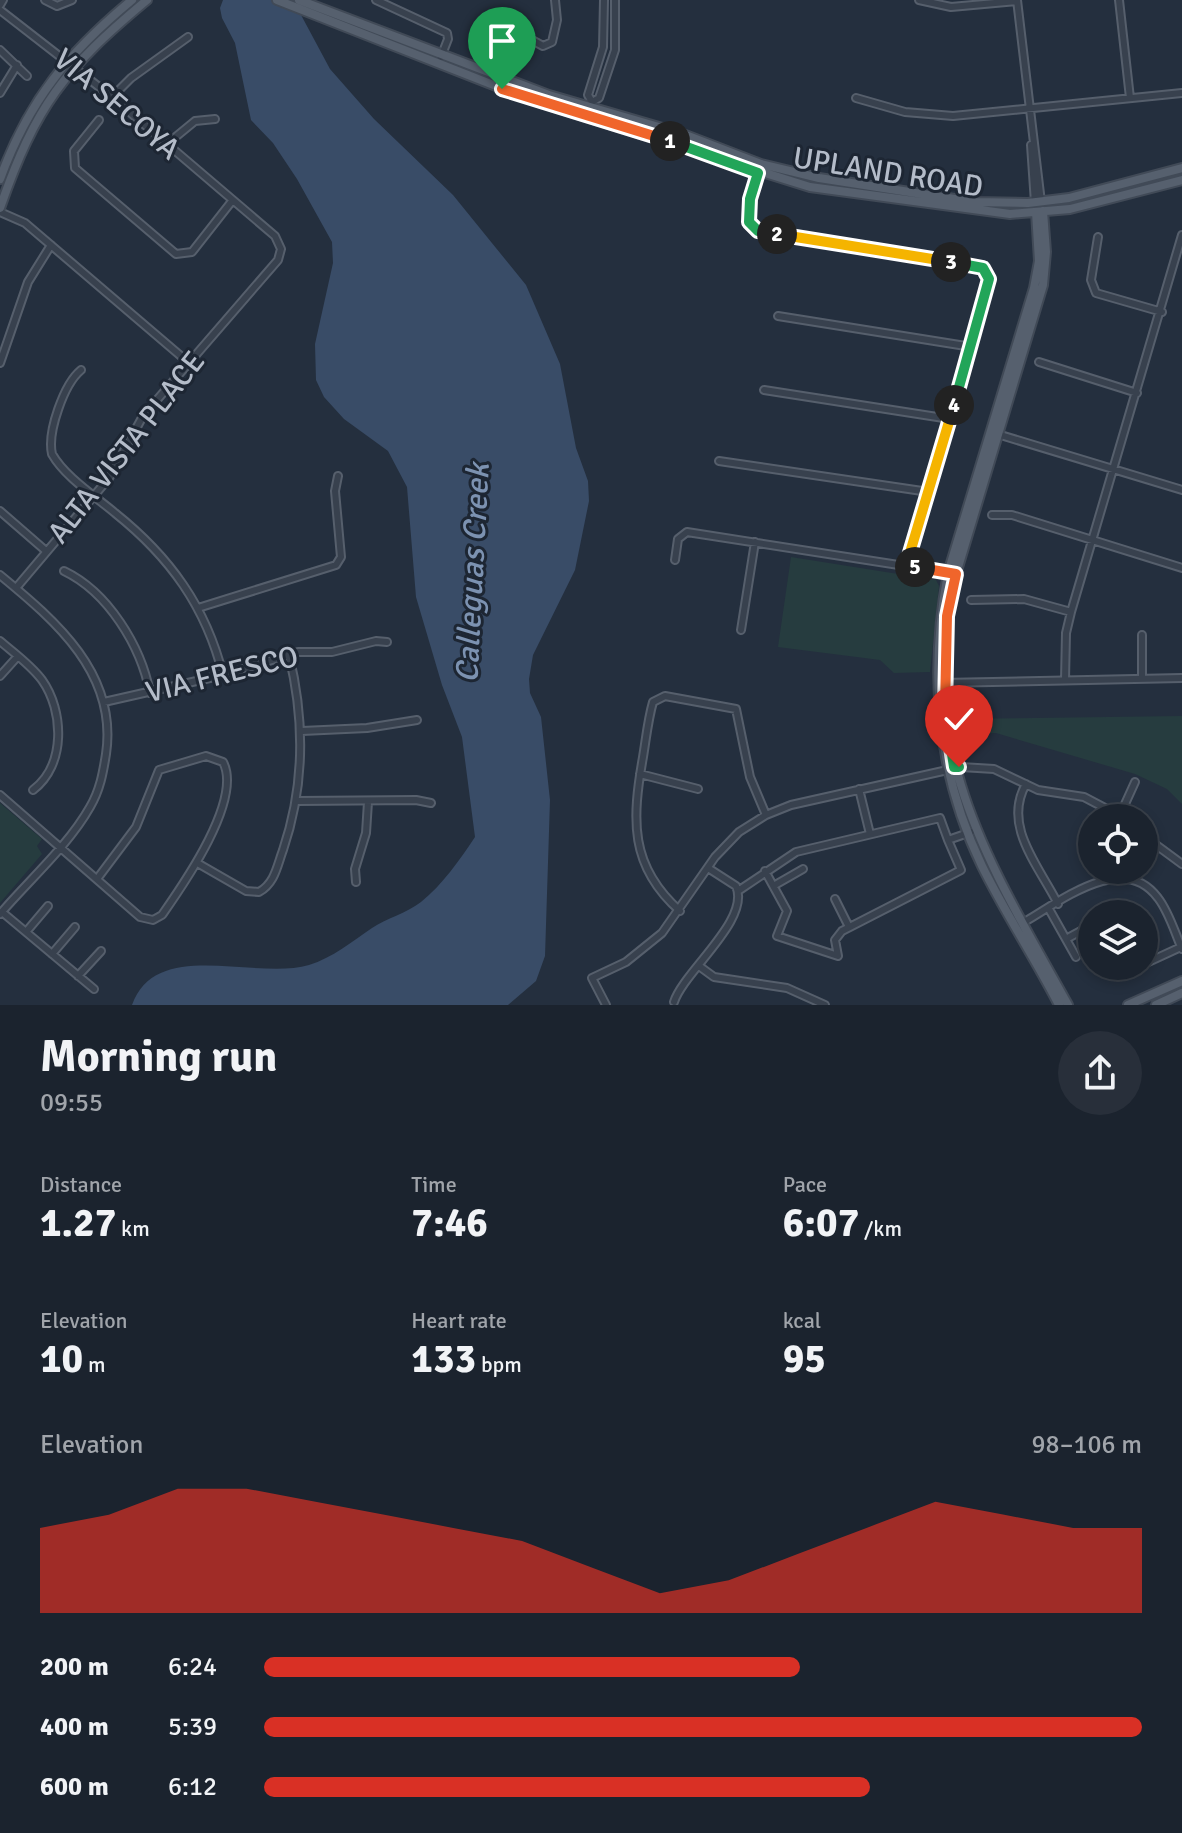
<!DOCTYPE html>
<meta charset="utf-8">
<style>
:root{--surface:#1b232e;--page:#282f3a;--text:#f1f3f6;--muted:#a0a4aa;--line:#39404a;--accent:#d93025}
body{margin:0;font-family:Signika,sans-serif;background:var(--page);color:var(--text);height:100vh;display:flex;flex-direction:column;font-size:30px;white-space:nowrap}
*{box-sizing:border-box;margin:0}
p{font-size:26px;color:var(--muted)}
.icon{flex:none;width:44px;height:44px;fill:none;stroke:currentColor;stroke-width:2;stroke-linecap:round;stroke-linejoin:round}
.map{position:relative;height:1005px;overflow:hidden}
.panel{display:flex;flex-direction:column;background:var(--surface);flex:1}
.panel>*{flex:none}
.fabs{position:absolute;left:1078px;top:804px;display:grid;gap:16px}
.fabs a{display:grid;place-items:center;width:80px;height:80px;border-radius:50%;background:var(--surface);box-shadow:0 4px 12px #0003,0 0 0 2px var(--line);font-size:40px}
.pin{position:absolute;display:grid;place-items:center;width:68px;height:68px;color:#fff;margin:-82px -34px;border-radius:50% 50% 50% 0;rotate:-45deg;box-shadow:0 0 8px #0007}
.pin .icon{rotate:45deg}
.km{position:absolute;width:40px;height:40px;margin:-20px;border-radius:50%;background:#222;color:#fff;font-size:22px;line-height:40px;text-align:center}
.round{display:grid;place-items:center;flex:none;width:84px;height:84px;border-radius:42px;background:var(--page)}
.overview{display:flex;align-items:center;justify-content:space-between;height:136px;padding:0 40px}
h1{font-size:44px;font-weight:700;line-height:60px}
.stats{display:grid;grid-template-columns:repeat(3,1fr);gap:12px;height:136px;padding:8px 40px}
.stats div{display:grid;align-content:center}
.stats b{font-size:40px;font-weight:700}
.stats small{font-size:22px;font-weight:400}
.stats p{font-size:22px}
.chart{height:224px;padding:16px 40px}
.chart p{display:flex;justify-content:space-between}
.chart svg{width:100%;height:144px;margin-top:8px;fill:var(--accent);opacity:.7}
ul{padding:0 40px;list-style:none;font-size:26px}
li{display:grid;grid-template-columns:128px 96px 1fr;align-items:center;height:60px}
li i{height:20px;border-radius:10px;background:var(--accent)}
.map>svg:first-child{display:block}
.green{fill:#263c3f}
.water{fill:#394c67}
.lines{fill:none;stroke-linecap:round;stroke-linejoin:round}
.minor-casing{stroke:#565f6c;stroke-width:10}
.major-casing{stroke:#414a57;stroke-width:12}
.minor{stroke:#38414e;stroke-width:6}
.major{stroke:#56606e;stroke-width:8}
.split-1-casing{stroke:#fff;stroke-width:16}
.split-2-casing{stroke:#fff;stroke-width:16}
.split-3-casing{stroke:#fff;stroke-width:16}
.split-4-casing{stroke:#fff;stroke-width:16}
.split-5-casing{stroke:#fff;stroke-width:16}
.split-6-casing{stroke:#fff;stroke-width:16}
.split-7-casing{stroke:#fff;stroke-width:16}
.split-1{stroke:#f0652b;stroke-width:10}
.split-2{stroke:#22a559;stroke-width:10}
.split-3{stroke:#f5b400;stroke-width:10}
.split-4{stroke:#22a559;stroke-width:10}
.split-5{stroke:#f5b400;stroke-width:10}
.split-6{stroke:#f0652b;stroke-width:10}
.split-7{stroke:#22a559;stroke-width:10}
.labels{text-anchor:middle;stroke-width:6;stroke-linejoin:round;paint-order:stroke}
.street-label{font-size:30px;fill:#b4bcc9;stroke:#1d2633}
.water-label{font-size:32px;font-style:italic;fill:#7c92b1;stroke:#1d2633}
</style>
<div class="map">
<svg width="1182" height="1005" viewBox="0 0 1182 1005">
<rect width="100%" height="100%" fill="#242f3e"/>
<path class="green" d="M791 557 936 580 939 586 930 672 894 673 880 660 778 647Z
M1182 716V804L1167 789 1135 774 996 733 954 735 952 719Z
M0 803 42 839 37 846 42 854 0 903Z"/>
<path class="water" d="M223 0H293L330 69 374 119 453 195 526 285 560 364 576 448 588 481 589 501 575 570 533 655 529 679 530 693 541 717 550 800 545 956 536 981 508 1005H132C156 937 256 981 309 965 332 958 353 941 372 928 387 918 407 913 421 902 443 884 459 861 475 837L462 737 442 685 416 597 407 487 388 451 344 419 324 397 316 380 315 344 333 263 332 242 297 179 273 143 251 120 235 43 222 18 220 8Z"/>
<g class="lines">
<g class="minor-casing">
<path id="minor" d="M45 0 57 6 72 0
M376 0 447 33 448 39 441 57
M604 0 603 47 588 95 592 102 599 98 615 50V0
M919 0 951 7 1017 1
M1017 0 1041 202
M1119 0 1130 98
M0 5 3 0
M0 10 112 97 275 236 281 249 278 260 143 416 109 478 16 588
M497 21 543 46 552 42 557 20 555 0
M0 50 27 76
M0 93 17 65
M112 97 131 78 188 37
M856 98 905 112 953 116 1182 93
M99 120 74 151 75 168 176 254 192 252 232 201
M167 144 195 121 215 119
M1031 145 1035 203
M760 168 748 216 758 231 979 267 988 274 972 347 906 566
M0 212 25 223 189 363
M1098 237 1091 280 1096 293 1162 312
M778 316 972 347
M1039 362 1137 393
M0 363 28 282 51 245
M81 370C64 384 47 432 52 454 65 477 95 496 115 513 170 557 206 607 223 675
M764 390 950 419
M994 433 1182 490
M719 461 929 492
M0 511 46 551
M992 515H1012L1182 568
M675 560 678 539 687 532 950 573
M64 571C108 592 141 646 150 693
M0 575C56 621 118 674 106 754 103 773 100 790 90 807 68 846 29 880 0 914
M971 600 1024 599 1071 612
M198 608 336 565 341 557 335 491 338 476
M741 630 755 542
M1142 635V678
M0 641C14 653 31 665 42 680 64 711 66 765 33 790
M0 676 18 656
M1065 680 1066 633 1071 612 1182 235
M942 683 1182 678
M104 702 223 675 298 652H332L376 641 387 642
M302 731 367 728 417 720
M640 774 698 789
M1026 784C1002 826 1039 866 1058 904
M859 789 870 834
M0 795 140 917 153 920 162 915C183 885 243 800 223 762L206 756 159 770 136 827 97 879
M297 801 416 800 431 803
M1120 815 1135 782
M1144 836 1182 864
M199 864 246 891 259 892C275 883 277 866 283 850 305 785 305 721 289 655
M765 871 787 911 777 936 838 956 835 940 842 931 961 870 948 840
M356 882 355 869 366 833 368 802
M775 885 803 869
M738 891 796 852 940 818 948 840 971 832
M835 899 849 927
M1049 909 1076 957
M680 911C629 866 632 819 643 757 646 739 648 719 653 702L665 696 736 709 750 777 766 815
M2 912 94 989
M1112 914 1122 909 1132 914
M1019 925C1056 905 1122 849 1158 898 1169 912 1175 933 1182 949
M26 932 48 906
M1066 939 1092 925
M1144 940 1153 960
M52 954 75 927
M1144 964 1181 947
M699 966 714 977 787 988 825 1005
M1133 968 1139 966
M78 976 101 951
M674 1002C684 971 751 920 736 886L708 868
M606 1005 592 978 626 962 662 933 715 857 739 832 766 815 791 805 961 767 994 769 1038 790 1084 797 1124 818"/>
</g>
<g class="major-casing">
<path id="major" d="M277 0 529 99 810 187 1010 214 1070 209 1182 180
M299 0 549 95 683 134 761 164 819 178 974 202 1028 203 1069 198 1182 168
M0 179C29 100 68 53 132 0
M0 208C36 105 64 69 147 0
M1043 211 1046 252 1043 285 956 574C914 749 987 859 1068 1005
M1036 212 1039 261 1034 288 948 573C929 673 937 773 982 866 1005 913 1035 958 1059 1005
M1128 1005 1182 981
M1156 1005 1182 993"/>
</g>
<use href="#minor" class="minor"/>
<use href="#major" class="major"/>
</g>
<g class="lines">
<g class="split-1-casing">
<path id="split-1" d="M502 89 670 141"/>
</g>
<g class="split-2-casing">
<path id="split-2" d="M670 141 758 173 750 199 749 222 758 231 777 234"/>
</g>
<g class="split-3-casing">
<path id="split-3" d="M777 234 951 262"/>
</g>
<g class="split-4-casing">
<path id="split-4" d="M951 262 983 268 989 279 954 405"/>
</g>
<g class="split-5-casing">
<path id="split-5" d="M915 567 906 566 954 405"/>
</g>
<g class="split-6-casing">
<path id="split-6" d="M915 567 956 574 947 616 945 708"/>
</g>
<g class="split-7-casing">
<path id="split-7" d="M945 708 954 767H959"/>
</g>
<use href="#split-1" class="split-1"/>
<use href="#split-2" class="split-2"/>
<use href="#split-3" class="split-3"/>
<use href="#split-4" class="split-4"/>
<use href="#split-5" class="split-5"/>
<use href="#split-6" class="split-6"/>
<use href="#split-7" class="split-7"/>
</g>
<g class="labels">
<g class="street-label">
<text transform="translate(117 104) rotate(40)" y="10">VIA SECOYA</text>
<text transform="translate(888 172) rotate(9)" y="10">UPLAND ROAD</text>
<text transform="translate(126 447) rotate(-52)" y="10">ALTA VISTA PLACE</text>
<text transform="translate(222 674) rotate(-14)" y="10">VIA FRESCO</text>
</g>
<g class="water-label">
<text transform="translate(472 573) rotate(-87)" y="11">Calleguas Creek</text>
</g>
</g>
</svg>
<div class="fabs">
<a><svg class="icon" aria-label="locate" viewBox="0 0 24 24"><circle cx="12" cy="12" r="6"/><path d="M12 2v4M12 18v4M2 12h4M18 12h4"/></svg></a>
<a><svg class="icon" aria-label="layers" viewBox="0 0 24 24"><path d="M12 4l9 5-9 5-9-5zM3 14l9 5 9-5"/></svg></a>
</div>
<div class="pin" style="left:502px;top:89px;background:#1e9e55"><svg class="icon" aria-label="arrive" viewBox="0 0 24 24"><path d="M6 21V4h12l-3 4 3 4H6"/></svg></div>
<div class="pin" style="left:959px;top:767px;background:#d93025"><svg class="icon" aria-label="check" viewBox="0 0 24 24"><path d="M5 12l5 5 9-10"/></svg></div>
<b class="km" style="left:670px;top:141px">1</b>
<b class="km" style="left:777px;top:234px">2</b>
<b class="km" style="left:951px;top:262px">3</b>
<b class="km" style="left:954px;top:405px">4</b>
<b class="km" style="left:915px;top:567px">5</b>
</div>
<section class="panel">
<div class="overview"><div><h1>Morning run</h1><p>09:55</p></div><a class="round"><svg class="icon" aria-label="share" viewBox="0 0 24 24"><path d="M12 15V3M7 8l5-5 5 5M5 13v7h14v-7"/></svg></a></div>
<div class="stats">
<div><p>Distance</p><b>1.27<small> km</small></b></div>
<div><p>Time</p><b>7:46</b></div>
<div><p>Pace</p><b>6:07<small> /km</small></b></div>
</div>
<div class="stats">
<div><p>Elevation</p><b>10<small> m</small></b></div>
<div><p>Heart rate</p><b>133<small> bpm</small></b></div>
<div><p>kcal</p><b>95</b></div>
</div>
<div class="chart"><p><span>Elevation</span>98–106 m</p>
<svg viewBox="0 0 160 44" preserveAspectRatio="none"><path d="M0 44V18L10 14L20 6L30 6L40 10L50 14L60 18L70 22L80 30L90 38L100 34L110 26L120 18L130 10L140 14L150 18L160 18V44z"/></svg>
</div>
<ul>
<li><b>200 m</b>6:24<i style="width:61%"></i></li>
<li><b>400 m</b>5:39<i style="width:100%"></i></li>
<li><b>600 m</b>6:12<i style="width:69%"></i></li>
</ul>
</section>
